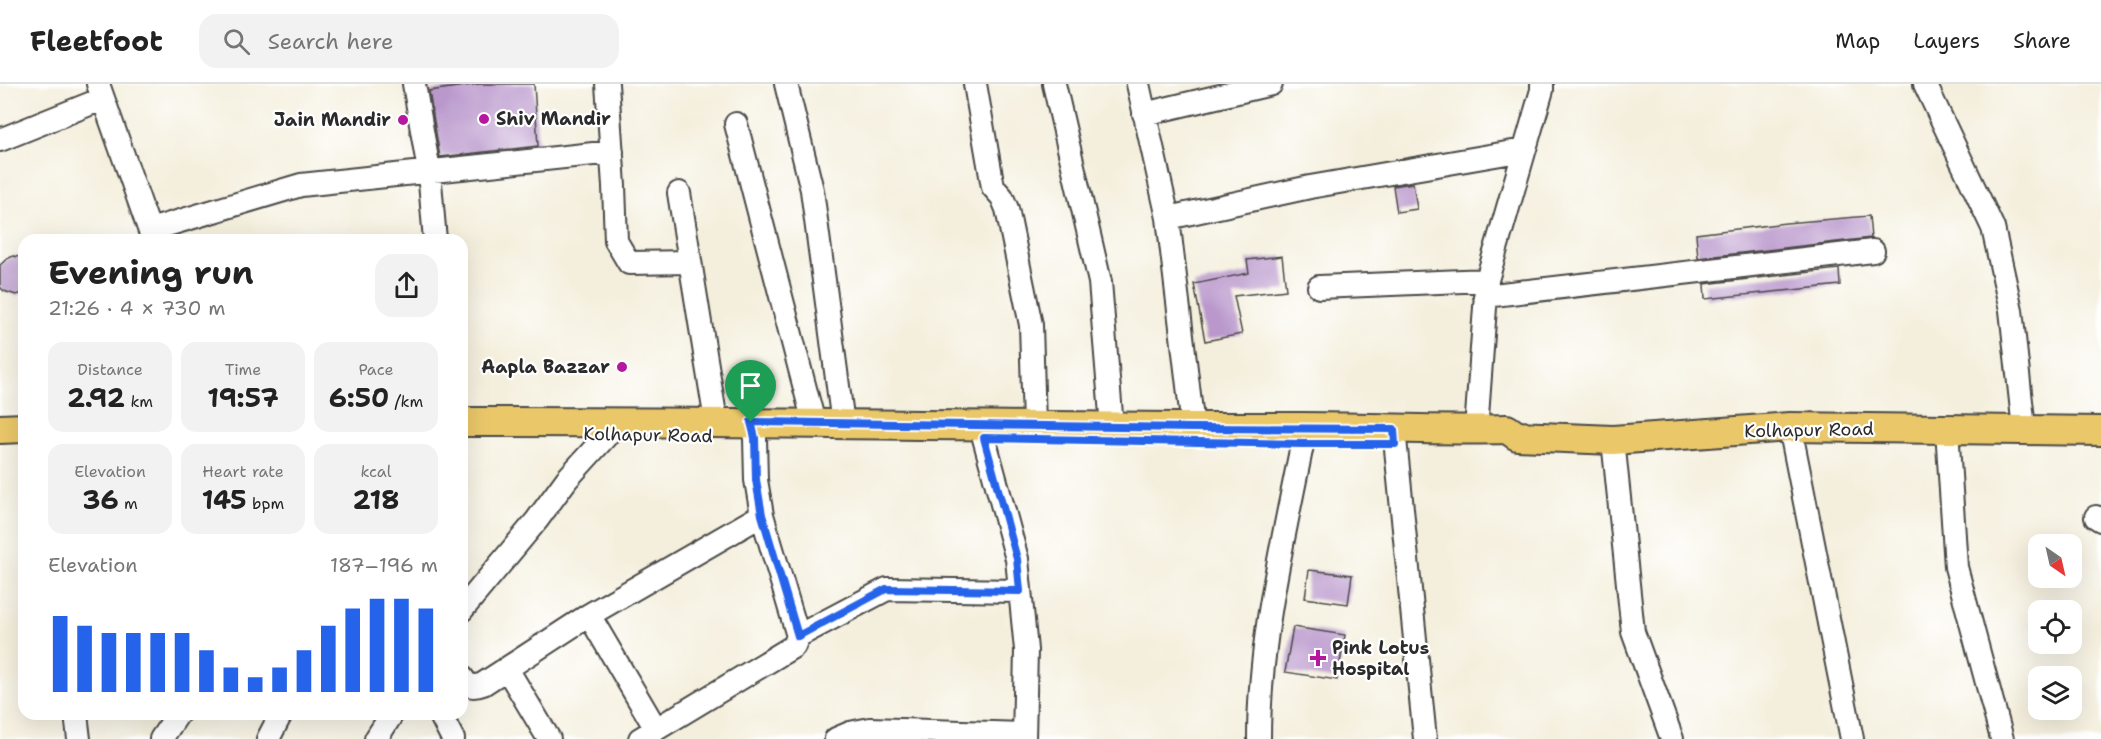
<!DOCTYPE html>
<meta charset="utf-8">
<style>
:root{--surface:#fff;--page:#f2f2f2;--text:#222;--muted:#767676;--line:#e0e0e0;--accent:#2563eb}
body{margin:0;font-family:"Shantell Sans",sans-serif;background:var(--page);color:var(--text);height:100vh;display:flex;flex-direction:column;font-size:22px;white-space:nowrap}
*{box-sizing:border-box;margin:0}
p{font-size:20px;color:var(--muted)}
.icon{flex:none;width:33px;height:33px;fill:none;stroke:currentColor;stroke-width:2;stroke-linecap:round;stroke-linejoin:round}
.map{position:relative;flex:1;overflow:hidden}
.details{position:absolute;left:18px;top:150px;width:450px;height:486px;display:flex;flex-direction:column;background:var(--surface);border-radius:18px;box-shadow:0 6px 24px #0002}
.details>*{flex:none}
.needle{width:39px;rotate:146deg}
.buttons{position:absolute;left:2028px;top:450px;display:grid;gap:12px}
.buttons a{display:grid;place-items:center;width:54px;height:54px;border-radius:12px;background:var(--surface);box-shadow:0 6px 24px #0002;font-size:30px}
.pin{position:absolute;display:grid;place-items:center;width:51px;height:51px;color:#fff;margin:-62px -26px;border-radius:50% 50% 50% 0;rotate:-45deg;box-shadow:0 0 6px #0007}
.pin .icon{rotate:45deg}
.round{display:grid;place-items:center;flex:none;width:63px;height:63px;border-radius:18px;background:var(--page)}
.headline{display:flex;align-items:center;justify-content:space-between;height:102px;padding:0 30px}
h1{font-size:33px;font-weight:700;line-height:45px}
.metrics{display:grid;grid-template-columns:repeat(3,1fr);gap:9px;height:102px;padding:6px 30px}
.metrics div{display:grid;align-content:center;border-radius:15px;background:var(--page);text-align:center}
.metrics b{font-size:26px;font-weight:700}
.metrics small{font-size:16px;font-weight:400}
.metrics p{font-size:16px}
.chart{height:168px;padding:12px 30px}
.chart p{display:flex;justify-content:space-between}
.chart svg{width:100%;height:108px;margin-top:6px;stroke:var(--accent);stroke-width:6}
header{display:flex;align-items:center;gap:36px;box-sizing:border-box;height:84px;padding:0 30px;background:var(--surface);border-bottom:2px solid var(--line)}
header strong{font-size:28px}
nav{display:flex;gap:33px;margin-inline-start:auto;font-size:21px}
.search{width:420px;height:54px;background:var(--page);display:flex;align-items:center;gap:15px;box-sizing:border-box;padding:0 21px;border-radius:18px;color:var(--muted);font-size:22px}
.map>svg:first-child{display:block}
.building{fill:#ba98cc}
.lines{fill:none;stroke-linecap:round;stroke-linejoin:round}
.minor-casing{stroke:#494846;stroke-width:26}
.major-casing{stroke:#494846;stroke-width:32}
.minor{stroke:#fff;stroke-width:22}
.major{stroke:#eac769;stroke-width:28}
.route-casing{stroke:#fff;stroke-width:12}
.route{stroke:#2563eb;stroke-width:8}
.poi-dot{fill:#b5179e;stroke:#fff;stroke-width:2}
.labels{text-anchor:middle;stroke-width:4.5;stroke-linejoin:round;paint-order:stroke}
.poi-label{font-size:18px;font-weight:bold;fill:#2b2b2b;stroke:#fff;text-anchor:start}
.street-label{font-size:18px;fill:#2b2b2b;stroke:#fff}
</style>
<header>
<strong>Fleetfoot</strong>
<div class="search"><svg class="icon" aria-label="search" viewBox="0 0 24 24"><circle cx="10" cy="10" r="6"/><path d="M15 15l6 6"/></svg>Search here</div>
<nav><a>Map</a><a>Layers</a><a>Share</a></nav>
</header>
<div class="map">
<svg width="2101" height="655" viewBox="0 0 2101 655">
<rect width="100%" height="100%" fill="#fff"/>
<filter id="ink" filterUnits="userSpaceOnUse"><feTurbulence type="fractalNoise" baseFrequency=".0167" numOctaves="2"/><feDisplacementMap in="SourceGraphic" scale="12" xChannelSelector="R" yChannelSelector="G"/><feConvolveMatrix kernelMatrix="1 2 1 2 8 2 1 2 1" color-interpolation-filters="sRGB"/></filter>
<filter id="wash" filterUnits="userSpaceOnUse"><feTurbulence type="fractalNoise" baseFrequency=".008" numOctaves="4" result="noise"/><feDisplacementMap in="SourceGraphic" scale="24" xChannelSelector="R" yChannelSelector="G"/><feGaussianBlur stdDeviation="1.35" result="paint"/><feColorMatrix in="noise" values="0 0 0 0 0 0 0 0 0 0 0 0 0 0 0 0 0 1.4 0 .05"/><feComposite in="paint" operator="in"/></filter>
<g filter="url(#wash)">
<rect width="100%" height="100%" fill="#f4efdd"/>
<g id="blocks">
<path class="building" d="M479 0H534L538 62 440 73 429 7Z
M1413 99 1417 125 1397 128 1393 102Z
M1869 132 1871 154 1698 174 1696 150 1786 139Z
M13 172 24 174V209L16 211 4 207 0 203V181L7 175Z
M1282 172 1286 206 1234 212 1242 250 1205 257 1194 200 1249 189 1247 176Z
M1839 185 1840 201 1705 215 1704 200Z
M1309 486 1352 491 1348 520 1305 514Z
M1293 543 1345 551 1337 596 1285 588Z"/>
</g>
</g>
<g filter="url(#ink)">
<use href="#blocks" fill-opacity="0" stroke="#494846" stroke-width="1.5"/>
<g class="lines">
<g class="minor-casing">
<path id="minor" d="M98 0 153 156
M414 0 429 87 435 156
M607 0 614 102 616 157 629 179 690 178
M786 0 812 106 843 340
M975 0 993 103 1002 113 1007 125 1031 241 1034 341
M1054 0 1100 198 1112 343
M1138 0 1168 134 1193 344
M1925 0 1993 144 2011 226 2024 345
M1144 30 1271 0
M736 40 814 339
M0 56 102 15
M679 109 716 337
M1168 134 1310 103 1524 66
M150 146 301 101 612 68
M1319 203 1487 196
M1485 212 1873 167
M1790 343 1852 655
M1394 345 1425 655
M1947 345 1956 483 2002 655
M1476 346 1487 196 1542 6V0
M984 354 1017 475 1026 566 1024 655
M1613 356 1633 548 1672 655
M2096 433 2101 436
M462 526 537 436 567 395 607 351
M589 531 656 645
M798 552 887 505 1020 507
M507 585 549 655
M462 593C468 602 472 604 483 600L589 531 762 431
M76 630 79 655
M440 630 453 655
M161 655 178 630
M268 655 281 630
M376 655 392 630
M640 655 794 562 798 552 762 431 756 396 755 354 751 338
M836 655 850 649 870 645 1023 650
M1259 655C1259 555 1283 458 1302 361"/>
</g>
<g class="major-casing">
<path id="major" d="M462 338C742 337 1022 344 1302 343 1370 343 1439 347 1507 345L1517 352 1613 356 1790 343 2101 347
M0 345 24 344"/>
</g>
<use href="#minor" class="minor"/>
<use href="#major" class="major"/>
</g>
</g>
<g class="lines" filter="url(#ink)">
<g class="route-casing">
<path id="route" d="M751 338 1193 344 1394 345 1395 360H1302L984 354 1017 475 1020 507 886 505 798 552 762 431 756 396 755 354Z"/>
</g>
<use href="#route" class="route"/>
</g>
<g class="poi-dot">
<circle cx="484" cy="35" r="6"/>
<circle cx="403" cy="36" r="6"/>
<circle cx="622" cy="283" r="6"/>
<path d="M1315 565h6v6h6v6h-6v6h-6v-6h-6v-6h6z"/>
</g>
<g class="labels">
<g class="poi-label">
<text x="496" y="41">Shiv Mandir</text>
<text x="391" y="42" text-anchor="end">Jain Mandir</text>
<text x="610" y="289" text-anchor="end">Aapla Bazzar</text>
<text x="1332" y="570">Pink Lotus<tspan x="1332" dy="21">Hospital</tspan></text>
</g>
<g class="street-label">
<text transform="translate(1809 346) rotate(-1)" y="6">Kolhapur Road</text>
<text transform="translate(648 351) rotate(1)" y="6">Kolhapur Road</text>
</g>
</g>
</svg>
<div class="buttons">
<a><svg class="needle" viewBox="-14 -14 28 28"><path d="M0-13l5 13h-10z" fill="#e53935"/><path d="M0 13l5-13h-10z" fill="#767676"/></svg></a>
<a><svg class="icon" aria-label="locate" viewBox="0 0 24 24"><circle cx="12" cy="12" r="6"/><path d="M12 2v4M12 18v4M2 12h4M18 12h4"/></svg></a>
<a><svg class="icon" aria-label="layers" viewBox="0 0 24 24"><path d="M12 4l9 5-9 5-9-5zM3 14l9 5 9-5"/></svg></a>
</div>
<div class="pin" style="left:751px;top:338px;background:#1e9e55"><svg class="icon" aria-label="arrive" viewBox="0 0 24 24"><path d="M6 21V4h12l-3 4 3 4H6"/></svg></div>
<section class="details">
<div class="headline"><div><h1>Evening run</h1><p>21:26 · 4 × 730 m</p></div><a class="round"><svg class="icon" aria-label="share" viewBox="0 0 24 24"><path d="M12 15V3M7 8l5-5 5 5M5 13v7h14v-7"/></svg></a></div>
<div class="metrics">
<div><p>Distance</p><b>2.92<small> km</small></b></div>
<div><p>Time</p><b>19:57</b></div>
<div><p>Pace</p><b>6:50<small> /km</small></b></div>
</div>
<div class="metrics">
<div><p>Elevation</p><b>36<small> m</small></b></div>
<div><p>Heart rate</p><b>145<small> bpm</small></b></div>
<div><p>kcal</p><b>218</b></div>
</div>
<div class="chart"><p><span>Elevation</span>187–196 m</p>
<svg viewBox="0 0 160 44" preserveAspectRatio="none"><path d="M5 44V13M15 44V17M25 44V20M35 44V20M45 44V20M55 44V20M65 44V27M75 44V34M85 44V38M95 44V34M105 44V27M115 44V17M125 44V10M135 44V6M145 44V6M155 44V10"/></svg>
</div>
</section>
</div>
